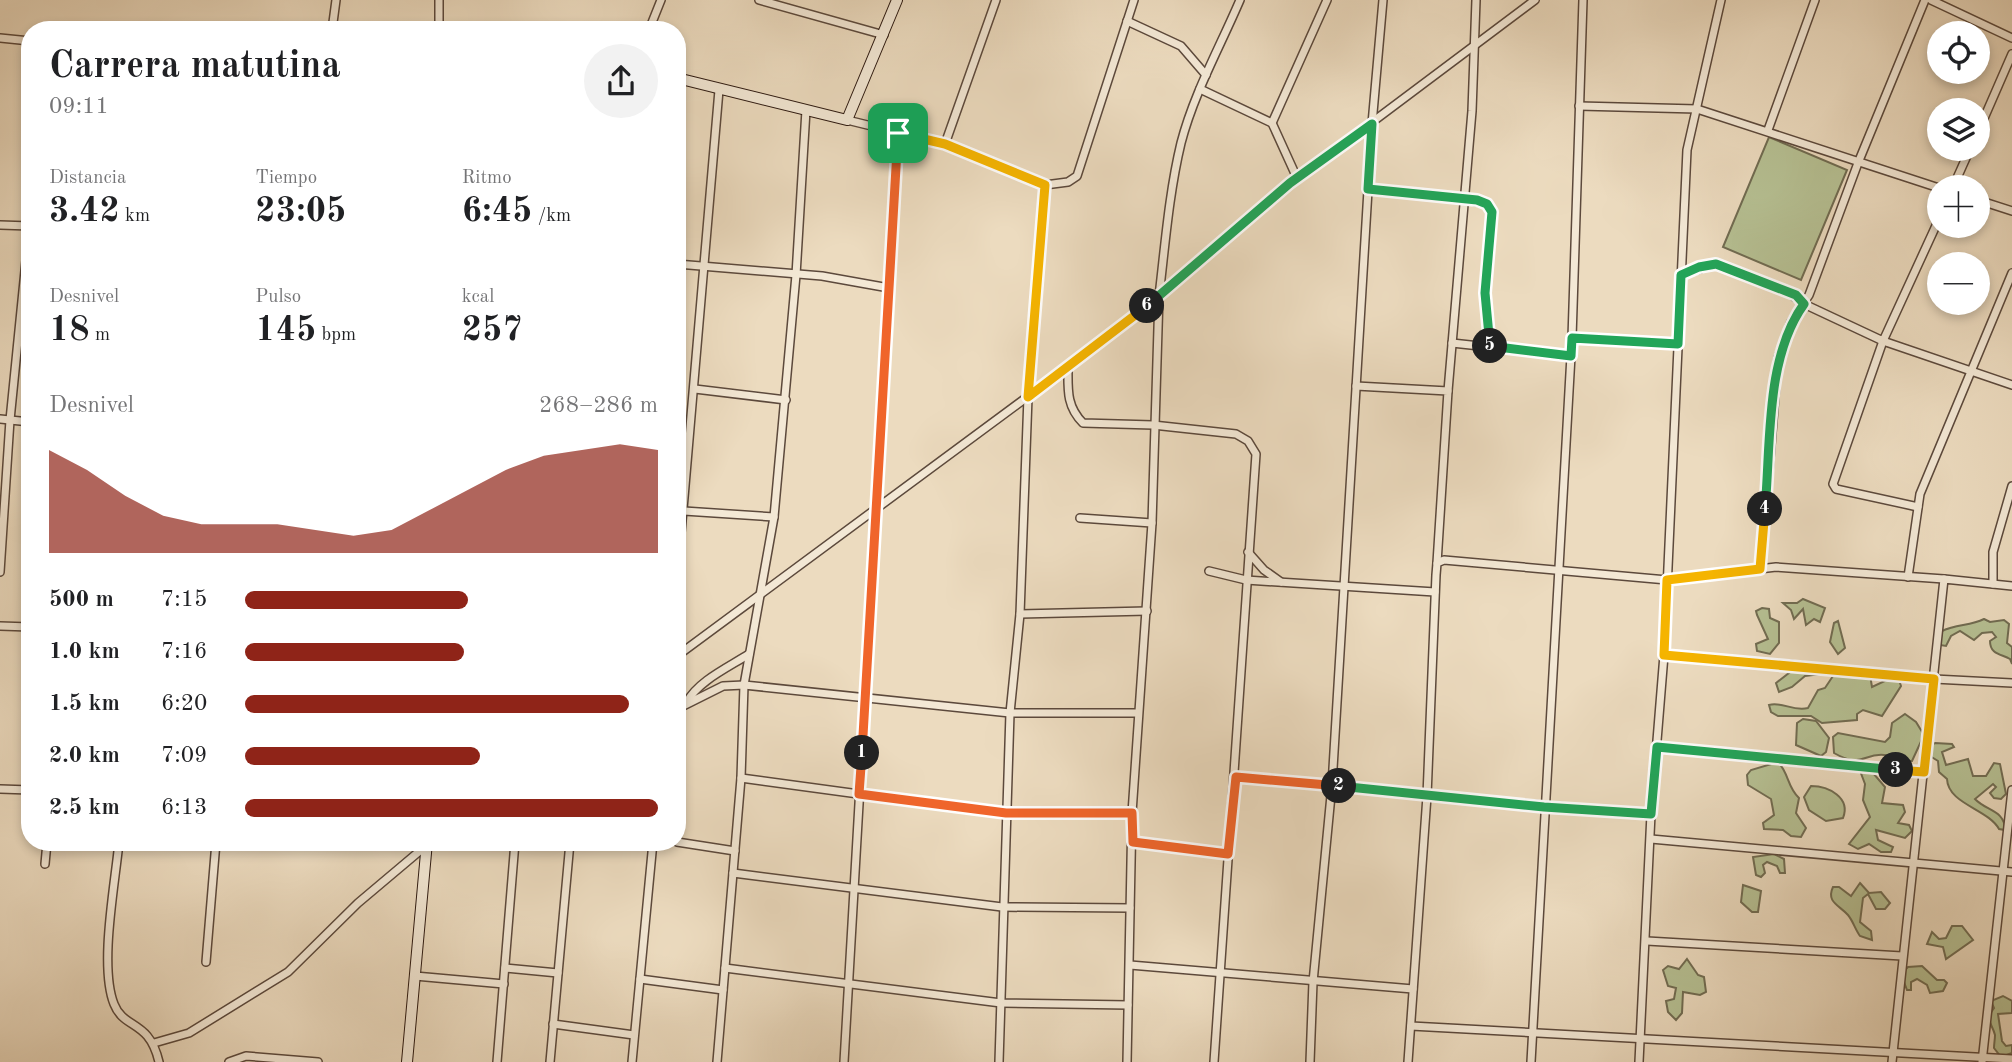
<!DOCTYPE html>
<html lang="es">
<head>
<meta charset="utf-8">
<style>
  :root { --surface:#fff; --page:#f2f2f2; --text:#202124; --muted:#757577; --accent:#8f2418 }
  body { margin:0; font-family:"Old Standard TT",serif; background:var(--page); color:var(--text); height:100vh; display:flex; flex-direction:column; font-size:26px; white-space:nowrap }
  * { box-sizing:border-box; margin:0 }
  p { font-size:23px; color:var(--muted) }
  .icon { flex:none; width:38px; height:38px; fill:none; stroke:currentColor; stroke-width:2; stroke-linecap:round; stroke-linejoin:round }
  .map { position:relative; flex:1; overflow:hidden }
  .sheet { position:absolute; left:21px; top:21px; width:665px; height:830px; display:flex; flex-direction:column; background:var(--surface); border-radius:28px; box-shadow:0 4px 10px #0003 }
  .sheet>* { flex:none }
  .fabs { position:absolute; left:1927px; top:21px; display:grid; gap:14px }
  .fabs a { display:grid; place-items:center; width:63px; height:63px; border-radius:50%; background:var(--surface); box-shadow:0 4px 10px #0003; font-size:35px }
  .pin { position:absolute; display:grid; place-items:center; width:60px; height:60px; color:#fff; margin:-30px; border-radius:14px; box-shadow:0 4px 10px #0006 }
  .km { position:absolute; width:35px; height:35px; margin:-18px; border-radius:50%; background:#222; color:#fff; font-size:19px; line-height:35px; text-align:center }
  .round { display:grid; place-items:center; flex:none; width:74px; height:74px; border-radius:37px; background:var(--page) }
  .head { display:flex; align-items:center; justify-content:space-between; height:119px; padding:0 28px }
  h1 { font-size:38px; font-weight:600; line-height:52px }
  .stats { display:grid; grid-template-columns:repeat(3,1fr); gap:10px; height:119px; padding:7px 28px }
  .stats div { display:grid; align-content:center }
  .stats b { font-size:35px; font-weight:600 }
  .stats small { font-size:19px; font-weight:400 }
  .stats p { font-size:19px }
  .chart { height:196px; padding:14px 28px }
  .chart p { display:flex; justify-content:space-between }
  .chart svg { width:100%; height:126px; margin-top:7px; fill:var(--accent); opacity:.7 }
  ul { padding:0 28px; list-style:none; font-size:23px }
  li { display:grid; grid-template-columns:112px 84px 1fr; align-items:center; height:52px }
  li i { height:18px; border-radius:9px; background:var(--accent) }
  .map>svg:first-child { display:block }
</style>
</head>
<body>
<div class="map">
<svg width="2012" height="1062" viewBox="0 0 2012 1062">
  <rect width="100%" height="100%" fill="#ecdbbf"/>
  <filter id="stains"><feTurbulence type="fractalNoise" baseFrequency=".00286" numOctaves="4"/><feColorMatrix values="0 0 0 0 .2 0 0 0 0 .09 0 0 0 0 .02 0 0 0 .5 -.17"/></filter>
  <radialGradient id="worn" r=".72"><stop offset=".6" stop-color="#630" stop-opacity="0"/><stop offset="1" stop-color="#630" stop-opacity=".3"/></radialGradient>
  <g fill="#b6c093" stroke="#716c52" stroke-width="2">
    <polygon points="1769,137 1847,170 1801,280 1723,247"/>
    <polygon points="1803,599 1825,608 1820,622 1814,619 1806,625 1803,609 1794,619 1791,610 1783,603 1797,603"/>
    <polygon points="1762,608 1769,609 1770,618 1779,622 1779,643 1770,654 1757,651 1756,644 1768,639 1757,615 1756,611"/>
    <path d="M1984,619L1990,622L2004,620L2009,624L2007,643L2012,647V664L2010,659C2002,654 1990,655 1990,641L1996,637L1992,632L1982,633L1974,640L1960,631L1951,636L1946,646L1940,645L1942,631C1957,624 1970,626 1984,619Z"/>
    <polygon points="1838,621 1845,648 1838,654 1830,642 1834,623"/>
    <polygon points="1785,660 1823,664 1829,669 1828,673 1805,676 1792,687 1779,692 1776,683 1794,669 1783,662"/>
    <path d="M1837,670L1870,675L1872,687L1891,678L1899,680L1901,686L1882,716L1863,710L1857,714V720L1822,723L1811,716H1778L1771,712L1769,705C1782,701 1793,712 1808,708L1818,690L1825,688Z"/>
    <path d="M1905,714L1916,722L1924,735L1912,761C1901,762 1894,756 1884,755C1863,753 1862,769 1834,753L1833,737L1838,733L1885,742L1890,737L1892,723Z"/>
    <polygon points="1803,719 1816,721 1829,738 1826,752 1821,756 1796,745 1797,723"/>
    <path d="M1935,743L1952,744L1954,747L1942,752L1946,765L1968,759L1973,776H1986L1994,763L2000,764L2006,794L2001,799L1994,798L1990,793L1996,787L1993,784L1975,799C1986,811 2005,810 2005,830L1999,829C1988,809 1948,804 1947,779L1939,772L1938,761L1930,756L1929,746Z"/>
    <path d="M1778,762C1789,773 1787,787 1799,798L1796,813L1806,828L1801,837L1791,836L1783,830L1764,829L1763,823L1774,815L1771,799L1748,785L1747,775L1751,770Z"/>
    <polygon points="1868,767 1885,787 1882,803 1903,805 1905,812 1898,823 1909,825 1912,831 1905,838 1876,830 1878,840 1893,847 1891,852 1881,852 1869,844 1858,849 1849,844 1870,817 1863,800 1865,784 1859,768"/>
    <path d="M1811,786C1829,786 1851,798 1843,818L1826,821L1809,810L1804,797Z"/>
    <polygon points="1774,854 1784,859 1785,873 1780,873 1777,866 1767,862 1763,865 1765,873 1761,877 1756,875 1753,857"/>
    <path d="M1860,883L1869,893L1881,892L1890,903L1885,909H1876L1868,894L1863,898L1860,922L1871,931L1872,940L1860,936C1855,929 1853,921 1848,915C1839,905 1826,902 1833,887H1839L1851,896Z"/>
    <polygon points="1743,885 1761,891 1758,912 1752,912 1741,902"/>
    <polygon points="1952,926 1962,926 1973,940 1946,959 1943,947 1927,944 1932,932 1939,939 1946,938"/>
    <polygon points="1687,959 1698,975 1704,977 1706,992 1700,995 1683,992 1682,1013 1676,1020 1668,1012 1666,1001 1674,999 1676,988 1668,986 1663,970 1668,966 1679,969"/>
    <polygon points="1922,966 1937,980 1944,980 1947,983 1943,991 1930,993 1927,985 1917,979 1911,982 1911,990 1907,990 1901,974 1908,967"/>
    <path d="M2003,996L2012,1001V1013L1998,1014L2002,1041L2006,1046L2012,1045V1053L2001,1057L1994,1048C1994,1044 1995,1039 1995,1035C1992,1023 1984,1020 1994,1008L1991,1001Z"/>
  </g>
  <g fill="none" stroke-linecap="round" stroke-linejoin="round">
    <g stroke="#5c493c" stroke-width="10">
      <g id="street">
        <polyline points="759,0 884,35"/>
        <polyline points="1931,0 2012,38"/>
        <polyline points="1127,21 1181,46 1206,75"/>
        <polyline points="332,30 336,0"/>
        <polyline points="439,30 439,0"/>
        <polyline points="649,30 661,0"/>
        <polyline points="0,38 30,41"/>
        <polyline points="1200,89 1272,123 1297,178"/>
        <polyline points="1579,106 1697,109 1939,188"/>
        <polyline points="847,120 945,144 1045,185 1068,182 1077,176 1134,0"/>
        <polyline points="1272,123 1327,0"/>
        <polyline points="1768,130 1815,0"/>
        <polyline points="1978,132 2012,54"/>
        <polyline points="945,144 996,0"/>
        <polyline points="1953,187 1970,149"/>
        <polyline points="1368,189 1464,199 1487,204 1492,212 1485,294 1489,346"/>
        <polyline points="1978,200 2012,211"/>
        <polyline points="0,225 30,226"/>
        <polyline points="677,264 822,276 889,288"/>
        <polyline points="1681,275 1715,264 1785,290 1804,304 1883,341 1939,219"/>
        <polyline points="1572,338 1678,344"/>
        <polyline points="1452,343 1571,356"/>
        <path d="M1068,366C1068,389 1066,406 1083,423L1153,425L1236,434L1248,441L1256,454L1214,1062"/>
        <polyline points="1356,386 1448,391 1437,563"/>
        <polyline points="695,389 786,400"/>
        <polyline points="1448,391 1472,111 1476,0"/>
        <polyline points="0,419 30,422"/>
        <polyline points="1918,507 1836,489 1833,484 1883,341 2012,385"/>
        <polyline points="684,511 774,517"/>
        <polyline points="1080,518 1152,523"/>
        <polyline points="1248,552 1264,570 1281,582"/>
        <polyline points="1761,569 1778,358 1791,322 1809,295 1858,163 1925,0"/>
        <polyline points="1209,571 1246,580 1435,592"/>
        <polyline points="0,572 10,420 30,221"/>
        <polyline points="1908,577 1920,494 2012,273"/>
        <polyline points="677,579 719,90"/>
        <polyline points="1993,584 1993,552 2012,486"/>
        <polyline points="1020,614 1147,611"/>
        <polyline points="0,626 30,627"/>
        <polyline points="1664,655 1934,679 2012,683"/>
        <polyline points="677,656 1057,375 1159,296 1291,183 1535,0"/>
        <path d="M687,702C698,681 729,667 749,654"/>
        <polyline points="677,709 723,686 744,685 1010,713 1138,713"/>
        <polyline points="1657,746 1924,772"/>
        <polyline points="1236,777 1427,796 1436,575 1437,563 1444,560 1667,580 1776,567 1944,579"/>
        <polyline points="741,778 991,812 1132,813"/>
        <polyline points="0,789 30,790"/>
        <polyline points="1651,839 2012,872"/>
        <path d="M119,842C115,885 99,966 114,1004C124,1030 149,1019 159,1062"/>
        <polyline points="677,842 735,851"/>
        <polyline points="1133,842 1228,854"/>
        <polyline points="45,864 47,842"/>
        <polyline points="733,873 1002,907 1130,908"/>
        <polyline points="1647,941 1902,956"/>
        <polyline points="206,962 216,842"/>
        <polyline points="1130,965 1413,989"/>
        <polyline points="505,968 558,973"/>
        <polyline points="725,968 1001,1003 1128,1005"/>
        <polyline points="415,976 504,984"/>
        <polyline points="640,979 723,990"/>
        <polyline points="553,1024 634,1035"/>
        <polyline points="1411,1026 2012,1059"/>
        <polyline points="154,1043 189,1033 288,972 358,903 428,844"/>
        <polyline points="229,1062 246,1056 318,1062"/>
        <polyline points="497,1062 515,842"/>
        <polyline points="550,1062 570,842"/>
        <polyline points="632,1062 653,842"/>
        <polyline points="717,1062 741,778 744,685 774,517 796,275 806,110"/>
        <polyline points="844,1062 898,133"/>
        <polyline points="999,1062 1010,713 1020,614 1028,397 1045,185"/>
        <path d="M1127,1062L1132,813L1152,523L1159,296C1165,246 1169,193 1181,143C1194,93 1220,47 1240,0"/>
        <polyline points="1310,1062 1313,982 1332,785 1372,124 1383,0"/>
        <polyline points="1408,1062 1427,796 1651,814"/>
        <polyline points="1531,1062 1572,338 1583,0"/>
        <polyline points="1639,1062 1651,814 1664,655 1687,150 1721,0"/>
        <polyline points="1892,1062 1944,579 2012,586"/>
        <polyline points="1982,1062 2012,790"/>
      </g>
    </g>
    <g stroke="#2c1810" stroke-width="12">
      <g id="secondary">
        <polyline points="677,78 847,120 897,0"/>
        <polyline points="407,1062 427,842"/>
      </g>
    </g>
    <use href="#street" stroke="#f3e8d5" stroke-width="7"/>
    <use href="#secondary" stroke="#f3e8d5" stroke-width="10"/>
  </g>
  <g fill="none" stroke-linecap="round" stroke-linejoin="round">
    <g stroke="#fff" stroke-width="14">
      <polyline id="split-1" points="862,753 898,133"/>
    </g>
    <g stroke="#fff" stroke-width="14">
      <polyline id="split-2" points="862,753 859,794 1006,813 1132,813 1133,842 1228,854 1236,777 1339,786"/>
    </g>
    <g stroke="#fff" stroke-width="14">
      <polyline id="split-3" points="1339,786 1544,807 1651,814 1657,747 1896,770"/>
    </g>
    <g stroke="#fff" stroke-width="14">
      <polyline id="split-4" points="1765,509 1760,569 1667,580 1664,655 1934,679 1924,772 1896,770"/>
    </g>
    <g stroke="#fff" stroke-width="14">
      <path id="split-5" d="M1490,346L1571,356L1572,338L1678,344L1681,275L1699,267L1716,264L1796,295L1804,304C1765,358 1771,444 1765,509"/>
    </g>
    <g stroke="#fff" stroke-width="14">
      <polyline id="split-6" points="1147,306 1290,183 1372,124 1368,189 1477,200 1487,204 1492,212 1485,293 1490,346"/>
    </g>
    <g stroke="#fff" stroke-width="14">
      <polyline id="split-7" points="898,133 945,144 1045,185 1028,397 1147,306"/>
    </g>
    <use href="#split-1" stroke="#f0652b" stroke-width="9"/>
    <use href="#split-2" stroke="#f0652b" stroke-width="9"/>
    <use href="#split-3" stroke="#22a559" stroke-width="9"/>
    <use href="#split-4" stroke="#f5b400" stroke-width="9"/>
    <use href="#split-5" stroke="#22a559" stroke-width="9"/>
    <use href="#split-6" stroke="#22a559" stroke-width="9"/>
    <use href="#split-7" stroke="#f5b400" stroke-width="9"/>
  </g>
  <rect width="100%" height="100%" filter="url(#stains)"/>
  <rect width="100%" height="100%" fill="url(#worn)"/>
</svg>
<div class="fabs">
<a><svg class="icon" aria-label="locate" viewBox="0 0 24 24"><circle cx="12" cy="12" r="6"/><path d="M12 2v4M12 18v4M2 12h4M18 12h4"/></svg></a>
<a><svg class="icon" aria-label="layers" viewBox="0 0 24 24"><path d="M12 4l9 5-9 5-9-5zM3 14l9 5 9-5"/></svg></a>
<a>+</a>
<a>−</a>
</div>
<div class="pin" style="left:898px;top:133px;background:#1e9e55"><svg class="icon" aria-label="arrive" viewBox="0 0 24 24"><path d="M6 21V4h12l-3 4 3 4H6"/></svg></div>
<b class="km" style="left:862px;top:753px">1</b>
<b class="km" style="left:1339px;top:786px">2</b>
<b class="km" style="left:1896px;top:770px">3</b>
<b class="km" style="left:1765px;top:509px">4</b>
<b class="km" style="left:1490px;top:346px">5</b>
<b class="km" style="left:1147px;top:306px">6</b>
<section class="sheet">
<div class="head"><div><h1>Carrera matutina</h1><p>09:11</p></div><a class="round"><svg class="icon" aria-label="share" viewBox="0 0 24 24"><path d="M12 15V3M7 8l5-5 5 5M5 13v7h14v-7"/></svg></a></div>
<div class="stats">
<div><p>Distancia</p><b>3.42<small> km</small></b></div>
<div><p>Tiempo</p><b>23:05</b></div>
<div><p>Ritmo</p><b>6:45<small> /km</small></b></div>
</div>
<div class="stats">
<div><p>Desnivel</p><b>18<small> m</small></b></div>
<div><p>Pulso</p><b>145<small> bpm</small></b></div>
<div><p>kcal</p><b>257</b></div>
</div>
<div class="chart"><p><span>Desnivel</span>268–286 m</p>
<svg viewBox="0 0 160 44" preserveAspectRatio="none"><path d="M0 44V8L10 15L20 24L30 31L40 34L50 34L60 34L70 36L80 38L90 36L100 29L110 22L120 15L130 10L140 8L150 6L160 8V44z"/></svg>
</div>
<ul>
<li><b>500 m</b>7:15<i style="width:54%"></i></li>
<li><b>1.0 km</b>7:16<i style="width:53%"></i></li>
<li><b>1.5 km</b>6:20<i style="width:93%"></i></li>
<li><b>2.0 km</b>7:09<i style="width:57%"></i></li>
<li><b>2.5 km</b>6:13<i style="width:100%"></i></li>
</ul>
</section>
</div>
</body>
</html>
